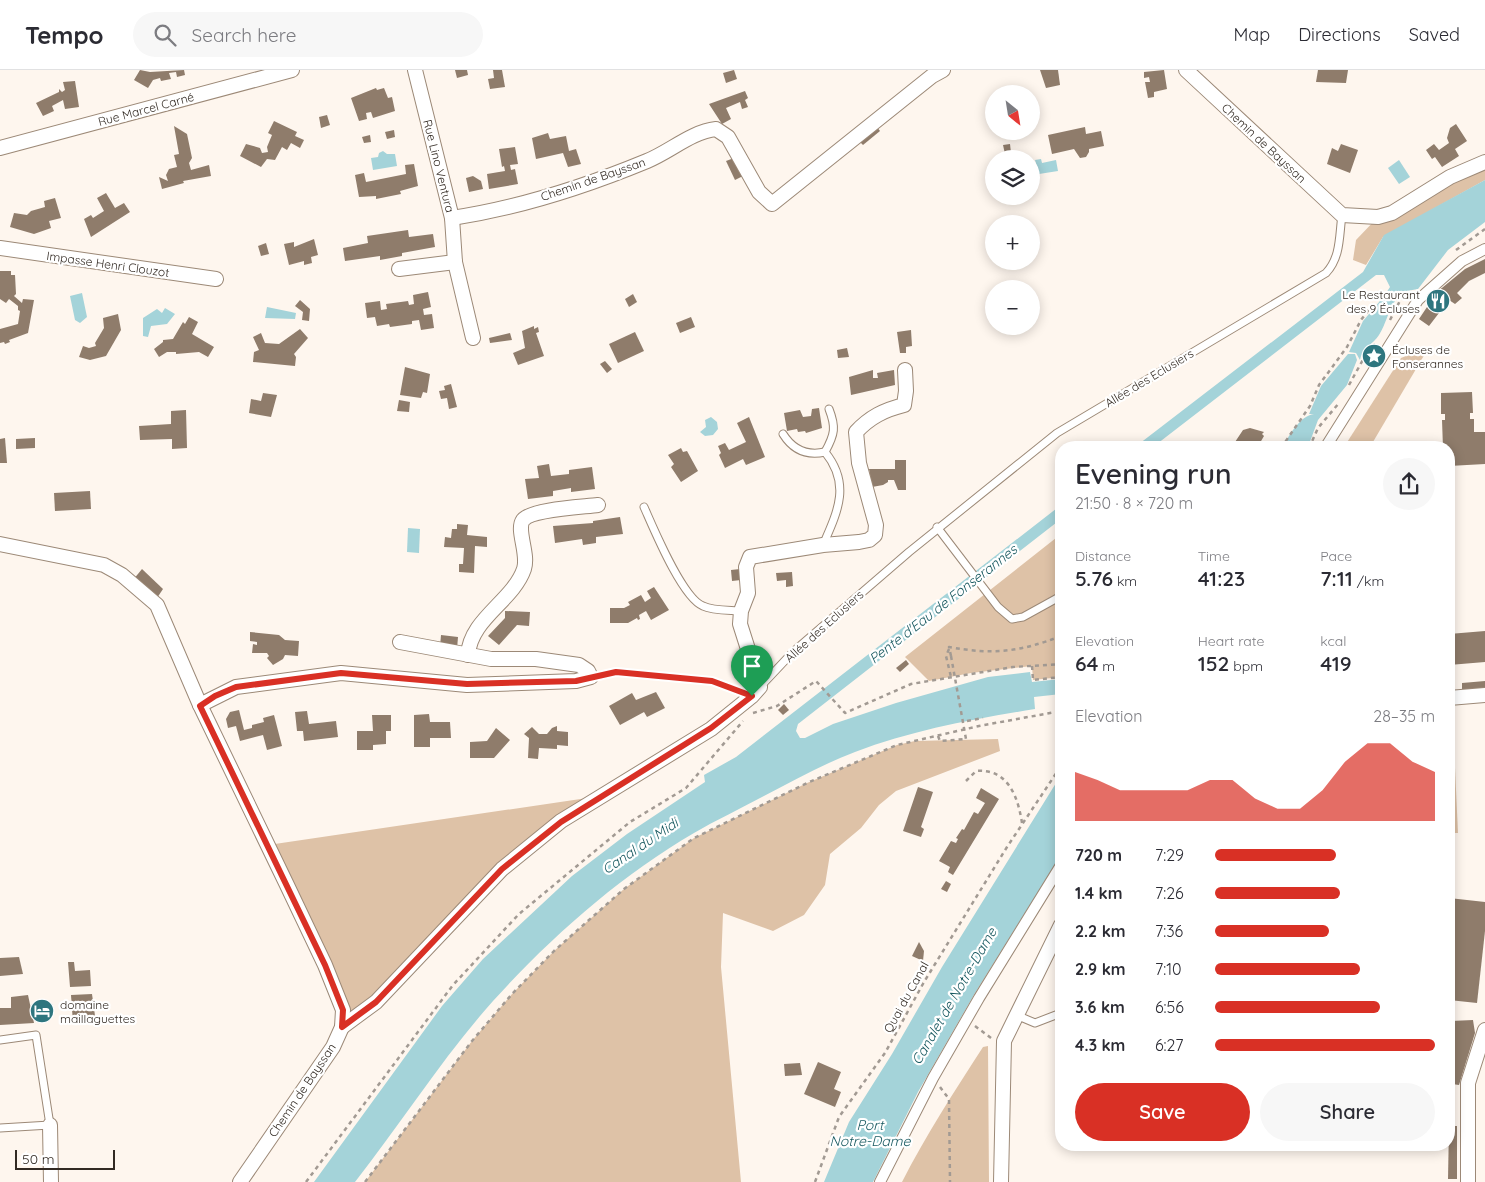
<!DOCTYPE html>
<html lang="en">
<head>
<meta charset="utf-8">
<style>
  :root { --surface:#fff; --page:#f7f7f7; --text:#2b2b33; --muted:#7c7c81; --line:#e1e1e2; --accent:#d93025 }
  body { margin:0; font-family:Quicksand,sans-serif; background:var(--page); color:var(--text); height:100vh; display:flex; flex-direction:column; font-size:19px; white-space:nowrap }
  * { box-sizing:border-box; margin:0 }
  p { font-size:16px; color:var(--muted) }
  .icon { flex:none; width:28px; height:28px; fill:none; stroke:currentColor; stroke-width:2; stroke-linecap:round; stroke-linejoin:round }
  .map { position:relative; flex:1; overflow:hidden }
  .details { position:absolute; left:1055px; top:371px; width:400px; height:710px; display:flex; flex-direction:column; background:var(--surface); border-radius:20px; box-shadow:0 2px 12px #0003 }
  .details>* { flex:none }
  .needle { width:32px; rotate:150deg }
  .buttons { position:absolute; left:985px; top:15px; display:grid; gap:10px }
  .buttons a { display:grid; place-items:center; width:55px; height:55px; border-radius:50%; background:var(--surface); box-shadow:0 2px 12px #0003; font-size:25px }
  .scale { position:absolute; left:15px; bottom:12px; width:100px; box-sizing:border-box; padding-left:5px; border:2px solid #322a23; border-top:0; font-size:14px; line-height:18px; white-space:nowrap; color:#322a23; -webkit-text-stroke:4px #fff; paint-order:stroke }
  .pin { position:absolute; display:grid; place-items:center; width:42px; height:42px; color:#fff; margin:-51px -21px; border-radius:50% 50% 50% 0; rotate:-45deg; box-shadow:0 0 5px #0007 }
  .pin .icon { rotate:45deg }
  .round { display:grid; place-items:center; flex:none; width:52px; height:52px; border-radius:26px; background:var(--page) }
  .overview { display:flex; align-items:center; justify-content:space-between; height:85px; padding:0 20px }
  h1 { font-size:28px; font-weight:600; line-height:38px }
  .figures { display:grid; grid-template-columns:repeat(3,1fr); gap:8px; height:85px; padding:5px 20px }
  .figures div { display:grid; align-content:center }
  .figures b { font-size:21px; font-weight:600 }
  .figures small { font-size:14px; font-weight:400 }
  .figures p { font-size:14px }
  .chart { height:140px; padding:10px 20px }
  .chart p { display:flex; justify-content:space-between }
  .chart svg { width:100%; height:90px; margin-top:5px; fill:var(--accent); opacity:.7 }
  .primary-button { display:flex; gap:10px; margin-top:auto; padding:10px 20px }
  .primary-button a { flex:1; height:58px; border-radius:30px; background:var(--accent); color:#fff; font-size:20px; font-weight:600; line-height:58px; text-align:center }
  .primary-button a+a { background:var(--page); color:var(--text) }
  ul { padding:0 20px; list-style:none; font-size:16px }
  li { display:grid; grid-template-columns:80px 60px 1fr; align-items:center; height:38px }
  li i { height:12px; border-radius:6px; background:var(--accent) }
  header { display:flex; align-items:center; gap:30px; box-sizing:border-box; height:70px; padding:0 25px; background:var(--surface); border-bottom:1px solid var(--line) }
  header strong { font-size:24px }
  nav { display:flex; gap:28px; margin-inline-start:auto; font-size:18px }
  .search { width:350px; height:45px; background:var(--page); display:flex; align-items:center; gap:12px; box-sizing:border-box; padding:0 18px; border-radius:28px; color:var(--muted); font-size:19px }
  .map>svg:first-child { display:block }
</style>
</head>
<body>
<header>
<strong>Tempo</strong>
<div class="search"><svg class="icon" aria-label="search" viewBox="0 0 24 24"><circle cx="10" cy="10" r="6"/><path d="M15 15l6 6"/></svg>Search here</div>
<nav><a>Map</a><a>Directions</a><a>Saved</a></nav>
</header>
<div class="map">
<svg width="1485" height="1112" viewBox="0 0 1485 1112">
  <rect width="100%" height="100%" fill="#fef6ee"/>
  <g fill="#dec2a7">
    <polygon points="1485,92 1485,110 1383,167 1366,195 1353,190 1356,170 1378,147"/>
    <polygon points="1429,277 1370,377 1344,377 1401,288"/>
    <polygon points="1061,464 1061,607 1033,610 1032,596 971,603 929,611 905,587"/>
    <polygon points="1449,654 1453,654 1458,763 1449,763"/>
    <polygon points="998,669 1000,681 896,721 879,735 861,758 830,784 825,815 804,845 773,861 723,843 721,897 741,1112 365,1112 472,971 512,924 554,881 624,819 694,768 807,713 897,675 915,671"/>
    <polygon points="594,727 561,752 342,957 343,940 268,775"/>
    <path d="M988,976L989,1112H902C926,1065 954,1022 983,977Z"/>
  </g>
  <g fill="#a4d3d9">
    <polygon points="383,81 387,84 395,84 397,96 373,100 371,88 378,87 379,83"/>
    <polygon points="1041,89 1042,93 1056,90 1058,101 1039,104 1035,90"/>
    <polygon points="1399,90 1410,107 1399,114 1388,98"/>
    <polygon points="1485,110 1485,152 1448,180 1418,219 1401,222 1397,231 1393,224 1386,223 1390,217 1384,205 1376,205 1153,377 1135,377 1363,202 1384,165"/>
    <polygon points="82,223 87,247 80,253 75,250 70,226"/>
    <path d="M1385,225H1392L1395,231C1388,241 1386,254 1379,265C1374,273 1361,280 1360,290L1356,283L1349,282L1363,251Z"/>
    <polygon points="267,237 296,243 295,249 265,248"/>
    <polygon points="165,238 175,244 167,254 151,256 148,267 143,266 143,248 157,239 162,243"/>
    <path d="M1348,284H1355L1357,290L1347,315L1318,350L1308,377H1283C1289,365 1300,346 1314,344H1309L1321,316Z"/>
    <polygon points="711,347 717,352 718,359 713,365 705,366 700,362 706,357 705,350"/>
    <path d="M1061,435V449L798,654L796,661L800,668H805L833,654L896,633L988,607L1030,602L1032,612L1061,609V624L1034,627L1035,639C974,649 913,660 855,682C823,694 793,711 762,727C740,739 716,750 694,763C620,806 551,867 493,931C443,987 402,1052 355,1112H314L442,936L483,889L572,806L627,764L705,712L704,705L736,687Z"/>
    <polygon points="408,458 420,459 419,483 407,482"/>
    <polygon points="1061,705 1061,785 975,923 918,1022 873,1112 824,1112 849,1052 892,984 942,897"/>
  </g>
  <g fill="#8f7c6b">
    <polygon points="140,0 150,2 184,0 185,5 177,7 176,2 169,3 171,9 161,11 160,8 153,10 148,18 134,10"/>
    <polygon points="455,0 467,0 468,5 457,8"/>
    <polygon points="493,0 502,0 505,17 490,19 488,9 494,8"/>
    <polygon points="734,0 737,9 726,13 723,3"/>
    <polygon points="1040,0 1058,0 1060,15 1046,18"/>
    <polygon points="1164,0 1167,19 1154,22 1154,27 1148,28 1145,12 1150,12 1149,7 1144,8 1144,2"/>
    <polygon points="1318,0 1348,0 1346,13 1316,12"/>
    <polygon points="75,11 79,37 65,39 63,30 52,36 54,41 43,46 36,33 59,22 59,19 62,22 65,20 63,12"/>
    <polygon points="376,18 377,20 384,18 388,28 392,27 395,41 373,48 371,42 366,43 367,49 359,51 351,28"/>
    <polygon points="745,21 748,28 745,30 748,37 742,39 740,32 726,38 731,49 722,54 709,34"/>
    <polygon points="327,45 330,55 321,58 319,47"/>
    <polygon points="274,51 297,62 295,66 304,70 300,78 291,73 287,80 282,77 275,90 267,89 261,97 240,86 246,74 260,78 262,83 268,82 267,77 272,65 268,63"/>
    <polygon points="1456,54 1467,71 1455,79 1459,86 1442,97 1435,87 1432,89 1426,80 1434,74 1439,80 1449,73 1447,68 1450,58"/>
    <polygon points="174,56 187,64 192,88 189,93 191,100 209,95 211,106 183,111 184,113 162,119 159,107 168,111 166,105 169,99 177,97 174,85 179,84"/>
    <polygon points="877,57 880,61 863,75 857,69"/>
    <polygon points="1085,57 1086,64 1101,61 1104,76 1089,79 1089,82 1086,87 1080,88 1074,79 1052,84 1048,65"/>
    <polygon points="394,60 395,67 387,69 385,62"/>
    <polygon points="548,63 550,69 566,66 569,81 576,79 581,94 568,97 563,83 536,89 532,68"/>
    <polygon points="370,65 371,72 364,73 362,67"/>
    <polygon points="1010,74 1011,83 1005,84 1003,75"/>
    <polygon points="1341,74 1358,80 1350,103 1327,94 1332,78 1338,81"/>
    <polygon points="515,77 518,94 510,95 511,100 515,99 518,114 489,119 487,104 505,101 504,96 502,97 499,79"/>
    <polygon points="734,88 743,106 735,110 726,91"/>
    <polygon points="414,94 418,116 400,121 401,124 376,129 376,126 359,127 355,105 364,103 366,112 406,104 405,95"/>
    <polygon points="473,106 481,111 483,119 469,122 466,108"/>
    <polygon points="106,123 115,138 124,133 130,142 91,167 84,149 91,145 93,148 104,141 97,128"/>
    <polygon points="55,128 61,148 49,151 51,158 34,164 10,157 14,143 27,145 31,141 45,137 44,131"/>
    <polygon points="408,160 409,167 433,164 435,177 402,183 402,186 380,190 380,186 345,191 343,178 368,173 367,166"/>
    <polygon points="314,169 318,185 311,187 312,193 304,195 304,191 289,195 284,174 294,172 294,177"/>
    <polygon points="266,173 269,184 261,186 258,176"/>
    <polygon points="1485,189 1485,203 1469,211 1457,223 1462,228 1455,234 1449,230 1429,256 1419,249 1437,222 1465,199"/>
    <polygon points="0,201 11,201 11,205 15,205 16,224 14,226 22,233 23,229 34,230 28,263 9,270 10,272 5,274 4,272 0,273 0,259 18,254 20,241 18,240 18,236 9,229 6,233 0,229"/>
    <polygon points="428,222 431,237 423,239 424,245 432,244 434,258 421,260 419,250 412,251 412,254 390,257 389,254 377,256 375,247 367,248 365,233 380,231 381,240 387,239 386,234 408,231 409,235 414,234 413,225"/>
    <polygon points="633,224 637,232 629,237 625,229"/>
    <polygon points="300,230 310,239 309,251 302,250 303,242 295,236"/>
    <polygon points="118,244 121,260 106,286 90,290 79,287 83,276 89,278 96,276 95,273 104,258 103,248"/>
    <polygon points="189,247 198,252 192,264 214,277 208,287 199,282 176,284 176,282 167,282 159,287 154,279 163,272 163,270 173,269 183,252 185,254"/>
    <polygon points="691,247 695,257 680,263 676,253"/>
    <polygon points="534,256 534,259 538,257 539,262 536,263 544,286 518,295 513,283 525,278 522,261"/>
    <polygon points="300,259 308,268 294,284 296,287 295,296 253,292 254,282 259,280 253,267 261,263 265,273 279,274"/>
    <polygon points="911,260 912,276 906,277 906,283 900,283 897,262"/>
    <polygon points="635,262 644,281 618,293 609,274"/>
    <polygon points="510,263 512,270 490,273 489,268"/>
    <polygon points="847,278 849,287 838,288 837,280"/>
    <polygon points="605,291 612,299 607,303 600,294"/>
    <polygon points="405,297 430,304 427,323 423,322 421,328 400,325"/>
    <polygon points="873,300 873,308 878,308 877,303 894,300 895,315 851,325 849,307"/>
    <polygon points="451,314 457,337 449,339 447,328 441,329 439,321 445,320 444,316"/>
    <polygon points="1472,322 1473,343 1470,343 1470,349 1474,349 1474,362 1485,362 1485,394 1449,396 1449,378 1443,378 1442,350 1445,350 1445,344 1441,344 1441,323"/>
    <polygon points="263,323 277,325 271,347 249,343 251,329 261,331"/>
    <polygon points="399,330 410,332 409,342 397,341"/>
    <polygon points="819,338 822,358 806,363 805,361 798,362 797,359 787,361 784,343 800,340 803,347 811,346 812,339"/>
    <polygon points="186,340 187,378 172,379 172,369 140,370 139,356 171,354 171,341"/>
    <polygon points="749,347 765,387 746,395 743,389 725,398 719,385 721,383 718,376 725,373 729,380 746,372 737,353"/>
    <polygon points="1250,358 1264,362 1262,364 1264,366 1257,378 1231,378 1243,360"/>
    <polygon points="5,368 7,393 0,393 0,369"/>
    <polygon points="35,368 35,378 16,379 16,369"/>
    <polygon points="681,378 683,382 687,381 698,401 681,412 671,397 674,394 668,385"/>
    <polygon points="895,390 906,390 906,420 898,420 894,410 888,410 888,412 883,415 872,417 869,399 895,399"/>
    <polygon points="549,394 551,406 569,404 569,400 592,397 595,419 571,422 571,418 553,421 553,426 528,429 525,409 539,408 537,396"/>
    <polygon points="90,421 91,439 55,441 54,423"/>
    <polygon points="620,447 623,464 596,467 596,473 583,475 582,469 555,473 553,456 593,453 593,451"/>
    <polygon points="457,454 468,455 467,465 487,467 487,477 475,476 474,503 459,502 459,494 463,494 464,478 444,477 445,467 451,468 452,459 457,459"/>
    <polygon points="142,499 163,519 157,528 133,510"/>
    <polygon points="740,499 741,510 732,511 731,500"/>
    <polygon points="792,502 793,516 786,517 786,510 777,511 776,503"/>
    <polygon points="654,517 669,540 651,550 646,541 639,545 640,549 638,550 637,548 628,553 610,553 610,538 624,538 630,535 628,532 641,525 645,532 651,528 647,521"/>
    <polygon points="505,541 530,542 529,556 517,555 499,575 488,566 505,548"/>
    <polygon points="1485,561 1485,592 1449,595 1449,564"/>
    <polygon points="250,562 279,565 285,570 299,571 298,586 285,585 283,589 273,595 267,588 269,586 267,583 252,583 253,574 257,575 257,572 250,571"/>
    <polygon points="441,565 458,567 457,579 440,577"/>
    <polygon points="906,590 909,594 900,602 896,598"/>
    <polygon points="1485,611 1485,618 1462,620 1462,613"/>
    <polygon points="656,622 665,638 647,647 644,642 620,655 609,636 632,623 636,630"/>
    <polygon points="784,634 789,640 783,645 778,640"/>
    <polygon points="239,640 244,660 252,658 252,655 264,652 263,648 274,645 282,676 267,680 263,665 240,671 236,656 228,658 226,649 230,642"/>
    <polygon points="307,641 309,654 336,651 338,667 304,671 303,661 297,661 295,642"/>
    <polygon points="429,644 430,652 450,652 451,668 430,668 430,677 414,677 414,645"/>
    <polygon points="372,645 391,645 391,661 386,661 386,674 373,675 373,680 357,680 357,661 373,661"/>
    <polygon points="557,656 557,661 568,662 568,676 557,675 557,679 539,678 538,689 528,688 529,668 524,664 532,657 539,664 547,664 552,658"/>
    <polygon points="496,658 510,670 494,688 470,688 470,672 487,671"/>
    <polygon points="918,717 933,722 921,757 924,759 921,767 903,761"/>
    <polygon points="981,718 999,729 953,805 948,802 950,797 939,791 951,771 956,773 958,769 956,768 962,759 964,760 974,742 978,744 985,733 976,728"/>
    <polygon points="946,811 951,814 947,822 941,819"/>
    <polygon points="1449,828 1485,832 1485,861 1477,933 1449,930"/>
    <polygon points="919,872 924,881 923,891 912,886"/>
    <polygon points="19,887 23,904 0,906 0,888"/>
    <polygon points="68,892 74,892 75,901 90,900 91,916 70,917"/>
    <polygon points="92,924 96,953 73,953 71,925"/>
    <polygon points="28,925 34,953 0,955 0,938 11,938 11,927"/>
    <polygon points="1473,950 1475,963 1459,1015 1452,1014 1451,951"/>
    <polygon points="818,992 841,1002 834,1019 841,1022 835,1037 804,1024"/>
    <polygon points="800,993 802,1005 785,1006 784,994"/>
    <polygon points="1449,1056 1457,1056 1457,1109 1448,1109"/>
  </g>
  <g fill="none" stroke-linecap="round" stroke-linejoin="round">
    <g stroke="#9c8977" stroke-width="9">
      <g id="service">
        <path d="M783,364C793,380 807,386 825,382C851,414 838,441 823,475"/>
        <path d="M825,382C835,364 836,357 829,339"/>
        <path d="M644,437C653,457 682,528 703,536C713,541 730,540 741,541"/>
        <polyline points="937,457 998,537 1012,549 1023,547 1061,526"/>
        <path d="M760,617L793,582L909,482L1057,363L1326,203C1341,187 1339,166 1342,145"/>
        <polyline points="1016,945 1035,953 1061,943"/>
        <polyline points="0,970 36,965 50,1055 0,1058"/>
      </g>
    </g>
    <g stroke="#9c8977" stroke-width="12">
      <g id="pedestrian">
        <polyline points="1325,378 1418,230 1462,191 1485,179"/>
        <polyline points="880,1112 933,1008 979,928 1061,795"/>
      </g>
    </g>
    <g stroke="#9c8977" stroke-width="16">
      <g id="minor">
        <polyline points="415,0 452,148 455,192 473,268"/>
        <polyline points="1186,0 1342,145 1378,147 1392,143 1450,107 1485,92"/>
        <polyline points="0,78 292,0"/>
        <path d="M452,148C519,138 584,117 647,91C671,81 691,62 716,59L728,67L759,122L772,134L932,6L943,0"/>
        <polyline points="0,178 216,209"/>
        <polyline points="399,199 455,192"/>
        <polyline points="0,474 104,495 122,505 157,535 200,635 286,813 325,895 343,940 342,957 333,977 240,1112"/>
        <path d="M468,585C470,549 513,531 524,499C529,484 516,460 523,450C532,439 583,437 598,435"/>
        <polyline points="1449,628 1485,625"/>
        <polyline points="200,635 236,617 341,603 467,615 576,611 591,607 588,601 579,595 536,589 491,589 400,572"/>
        <path d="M342,957L376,932L502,799L561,751L711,659L752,626L760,617L740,554L741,541L748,523L746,497L750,487L823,475L859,472L869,470L875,465L876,455L859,393L856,362C870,347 884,340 904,335L906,321L905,300"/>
        <polyline points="50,1055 51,1112"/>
        <polyline points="1001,1112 1004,971 1061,855"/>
        <polyline points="1468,1112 1468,1013 1485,960"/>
      </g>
    </g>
    <g stroke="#a29a93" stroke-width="2.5" stroke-dasharray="4 4" stroke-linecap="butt">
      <polyline points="1456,180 1485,159"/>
      <polyline points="1390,250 1403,225 1409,224"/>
      <polyline points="1349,315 1365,286 1375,274"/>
      <polyline points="1281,378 1310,336 1319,315 1347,277 1361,250 1384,219"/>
      <polyline points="1309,378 1318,358 1339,333"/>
      <polyline points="949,579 946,586 951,607"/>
      <path d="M951,586L949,577C993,585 1020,582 1061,566"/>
      <polyline points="1032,596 1033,610 1061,607"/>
      <polyline points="604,604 616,602 712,611 738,621"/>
      <polyline points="753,643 777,636 816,611 845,643 911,614 1013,597 1061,594"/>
      <polyline points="967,651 983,648"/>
      <polyline points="938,666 940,671 966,669"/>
      <path d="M966,711L976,701C1008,698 1018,727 1022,753"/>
      <polyline points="975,956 991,968"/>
      <polyline points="940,1017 949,1029 950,1112"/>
      <polyline points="306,1112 453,915 519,844 630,752 686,718 743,651"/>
      <polyline points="365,1112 472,971 512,924 554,881 624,819 694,768 807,713 897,675 979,656 1061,641"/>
      <polyline points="815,1112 839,1047 885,983 924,912 1007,777 1061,696"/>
    </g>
    <use href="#service" stroke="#fff" stroke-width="7"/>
    <use href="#pedestrian" stroke="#fff" stroke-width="10"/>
    <use href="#minor" stroke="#fff" stroke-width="14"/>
    <polyline stroke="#a29a93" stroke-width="2.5" stroke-dasharray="4 4" stroke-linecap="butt" points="951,586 966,669"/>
  </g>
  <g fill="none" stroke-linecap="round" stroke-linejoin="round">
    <g stroke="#fff" stroke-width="10">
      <polygon id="route" points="616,602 712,611 752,626 711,658 561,752 502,799 376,932 342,957 343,940 325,895 200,636 215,626 236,617 341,603 467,614 576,611"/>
    </g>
    <use href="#route" stroke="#d93025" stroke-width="6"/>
  </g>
  <defs>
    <g id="restaurant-disc" transform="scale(1.25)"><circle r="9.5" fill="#2e767f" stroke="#fff"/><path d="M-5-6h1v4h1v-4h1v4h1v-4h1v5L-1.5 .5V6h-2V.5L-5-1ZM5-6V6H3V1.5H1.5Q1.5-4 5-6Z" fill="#fff"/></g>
    <g id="sight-disc" transform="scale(1.25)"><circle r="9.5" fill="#2e767f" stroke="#fff"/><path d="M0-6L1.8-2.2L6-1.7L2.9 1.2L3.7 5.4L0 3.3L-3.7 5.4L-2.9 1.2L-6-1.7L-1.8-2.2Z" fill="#fff"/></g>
    <g id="hotel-disc" transform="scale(1.25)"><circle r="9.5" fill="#2e767f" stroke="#fff"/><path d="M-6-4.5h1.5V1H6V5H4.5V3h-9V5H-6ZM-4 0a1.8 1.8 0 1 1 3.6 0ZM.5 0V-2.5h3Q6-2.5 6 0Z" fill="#fff"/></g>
  </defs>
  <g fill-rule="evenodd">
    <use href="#restaurant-disc" x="1438" y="231"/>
    <use href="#sight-disc" x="1374" y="286"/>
    <use href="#hotel-disc" x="42" y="941"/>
  </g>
  <g text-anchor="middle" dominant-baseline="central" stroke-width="4.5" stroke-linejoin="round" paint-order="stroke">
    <g font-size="12" fill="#322a23" stroke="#fff">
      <text transform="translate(146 39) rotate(-15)">Rue Marcel Carné</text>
      <text transform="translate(1264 73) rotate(43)">Chemin de Bayssan</text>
      <text transform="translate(439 96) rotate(76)">Rue Lino Ventura</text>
      <text transform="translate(593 109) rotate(-19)">Chemin de Bayssan</text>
      <text transform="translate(108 194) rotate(8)">Impasse Henri Clouzot</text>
      <text transform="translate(1149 308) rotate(-31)">Allée des Eclusiers</text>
      <text transform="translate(824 556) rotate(-42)">Allée des Eclusiers</text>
      <text transform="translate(906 927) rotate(-61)">Quai du Canal</text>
      <text transform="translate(302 1020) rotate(-56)">Chemin de Bayssan</text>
    </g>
    <g font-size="12" fill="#322a23" stroke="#fff" text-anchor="start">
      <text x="1420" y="224" text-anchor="end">Le Restaurant<tspan x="1420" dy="14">des 9 Écluses</tspan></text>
      <text x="1392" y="279">Écluses de<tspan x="1392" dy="14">Fonserannes</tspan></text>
      <text x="60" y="934">domaine<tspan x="60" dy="14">maillaguettes</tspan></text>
    </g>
    <g font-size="14" font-style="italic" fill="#185960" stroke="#fff">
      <text transform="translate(943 534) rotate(-38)">Pente d'Eau de Fonserannes</text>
      <text transform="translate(640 776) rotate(-34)">Canal du Midi</text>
      <text transform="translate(954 926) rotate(-60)">Canalet de Notre-Dame</text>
      <text x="870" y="1055">Port<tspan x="870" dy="16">Notre-Dame</tspan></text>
    </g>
  </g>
</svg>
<div class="buttons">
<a><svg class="needle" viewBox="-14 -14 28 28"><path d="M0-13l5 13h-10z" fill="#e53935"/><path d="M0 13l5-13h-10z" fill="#7c7c81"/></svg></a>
<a><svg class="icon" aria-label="layers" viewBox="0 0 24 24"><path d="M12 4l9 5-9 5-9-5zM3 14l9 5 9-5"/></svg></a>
<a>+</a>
<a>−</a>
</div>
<div class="scale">50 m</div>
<div class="pin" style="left:752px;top:626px;background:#1e9e55"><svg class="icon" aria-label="arrive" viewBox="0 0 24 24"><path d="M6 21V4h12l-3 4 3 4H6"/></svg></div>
<section class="details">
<div class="overview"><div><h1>Evening run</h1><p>21:50 · 8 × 720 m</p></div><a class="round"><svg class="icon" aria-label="share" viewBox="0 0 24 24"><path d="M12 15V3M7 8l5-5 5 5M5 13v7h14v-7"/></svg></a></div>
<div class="figures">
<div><p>Distance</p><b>5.76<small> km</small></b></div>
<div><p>Time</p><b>41:23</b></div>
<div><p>Pace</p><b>7:11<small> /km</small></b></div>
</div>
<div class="figures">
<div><p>Elevation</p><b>64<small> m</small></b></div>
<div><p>Heart rate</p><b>152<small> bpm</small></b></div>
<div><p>kcal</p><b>419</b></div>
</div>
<div class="chart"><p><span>Elevation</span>28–35 m</p>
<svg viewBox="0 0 160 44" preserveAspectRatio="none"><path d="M0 44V20L10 24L20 29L30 29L40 29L50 29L60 24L70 24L80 33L90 38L100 38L110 29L120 15L130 6L140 6L150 15L160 20V44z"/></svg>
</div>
<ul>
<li><b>720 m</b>7:29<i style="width:55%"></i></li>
<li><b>1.4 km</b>7:26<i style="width:57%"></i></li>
<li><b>2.2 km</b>7:36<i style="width:52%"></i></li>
<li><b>2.9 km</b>7:10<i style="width:66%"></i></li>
<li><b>3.6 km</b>6:56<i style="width:75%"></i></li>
<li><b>4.3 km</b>6:27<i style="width:100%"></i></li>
</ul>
<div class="primary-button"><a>Save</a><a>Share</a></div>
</section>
</div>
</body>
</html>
